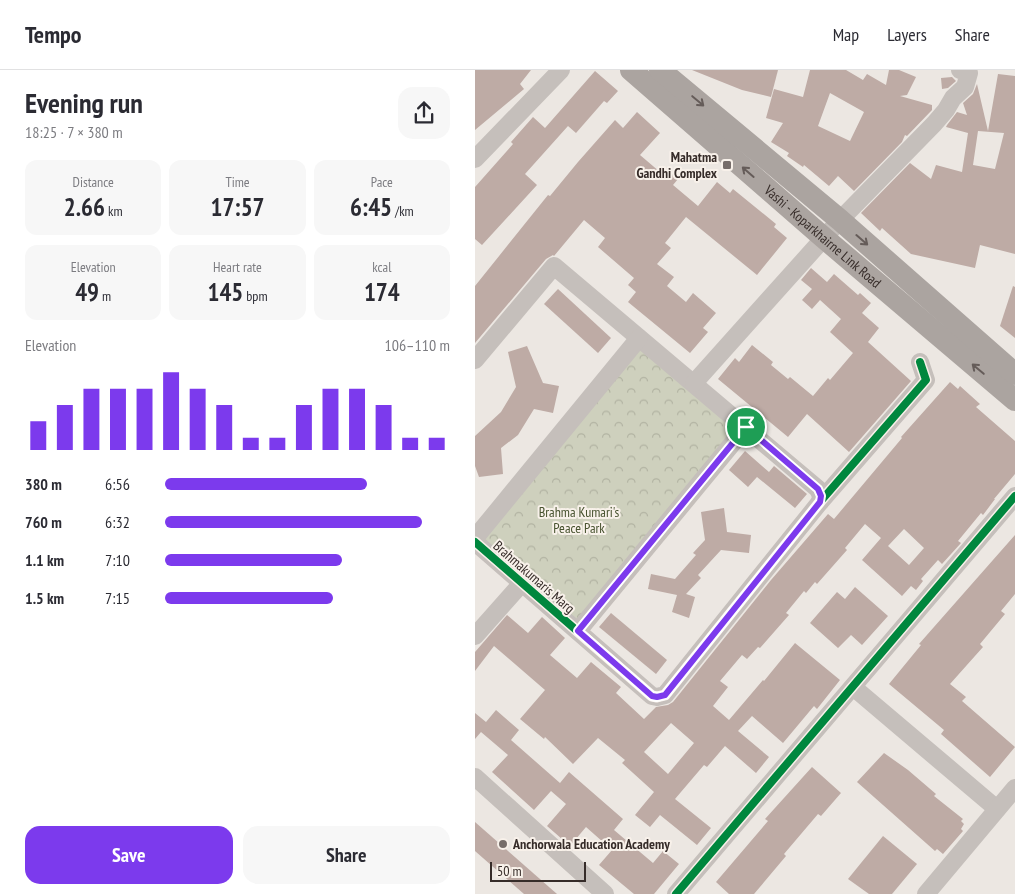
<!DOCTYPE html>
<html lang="en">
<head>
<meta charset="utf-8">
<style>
  :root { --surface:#fff; --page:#f7f7f7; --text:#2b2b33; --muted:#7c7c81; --line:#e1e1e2; --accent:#7c3aed }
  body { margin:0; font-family:"PT Sans Narrow",sans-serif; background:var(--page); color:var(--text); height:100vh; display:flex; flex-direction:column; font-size:19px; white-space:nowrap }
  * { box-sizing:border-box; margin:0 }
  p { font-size:16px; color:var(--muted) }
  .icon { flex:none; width:28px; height:28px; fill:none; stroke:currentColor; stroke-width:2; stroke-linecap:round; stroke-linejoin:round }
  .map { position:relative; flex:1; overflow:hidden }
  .drawer { display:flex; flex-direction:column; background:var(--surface); width:475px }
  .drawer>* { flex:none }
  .scale { position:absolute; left:15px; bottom:12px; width:96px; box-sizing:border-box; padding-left:5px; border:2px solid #362c29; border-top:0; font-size:14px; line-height:18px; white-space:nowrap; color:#362c29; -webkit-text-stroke:4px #f8f1ea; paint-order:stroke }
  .pin { position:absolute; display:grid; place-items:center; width:42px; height:42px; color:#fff; margin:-21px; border:2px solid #fff; border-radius:50%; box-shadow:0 1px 5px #0007 }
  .round { display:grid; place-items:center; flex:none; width:52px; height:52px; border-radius:15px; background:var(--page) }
  .head { display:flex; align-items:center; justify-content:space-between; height:85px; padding:0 25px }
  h1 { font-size:28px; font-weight:700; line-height:38px }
  .metrics { display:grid; grid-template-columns:repeat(3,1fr); gap:8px; height:85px; padding:5px 25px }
  .metrics div { display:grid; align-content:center; border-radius:12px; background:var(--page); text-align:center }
  .metrics b { font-size:25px; font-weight:700 }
  .metrics small { font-size:14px; font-weight:400 }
  .metrics p { font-size:14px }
  .chart { height:140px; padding:10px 25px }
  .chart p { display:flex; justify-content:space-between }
  .chart svg { width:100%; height:90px; margin-top:5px; stroke:var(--accent); stroke-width:6 }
  .cta { display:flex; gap:10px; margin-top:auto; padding:10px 25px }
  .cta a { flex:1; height:58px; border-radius:15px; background:var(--accent); color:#fff; font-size:20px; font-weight:700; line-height:58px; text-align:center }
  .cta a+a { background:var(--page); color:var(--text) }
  ul { padding:0 25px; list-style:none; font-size:16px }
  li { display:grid; grid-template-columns:80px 60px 1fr; align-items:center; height:38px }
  li i { height:12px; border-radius:6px; background:var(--accent) }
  header { display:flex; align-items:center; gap:30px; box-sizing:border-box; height:70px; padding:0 25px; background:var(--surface); border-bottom:1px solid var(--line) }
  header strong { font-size:24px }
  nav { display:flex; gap:28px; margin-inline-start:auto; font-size:18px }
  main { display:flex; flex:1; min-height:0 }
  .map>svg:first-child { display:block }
</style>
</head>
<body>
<header>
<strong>Tempo</strong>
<nav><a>Map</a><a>Layers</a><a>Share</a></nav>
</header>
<main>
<section class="drawer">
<div class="head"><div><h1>Evening run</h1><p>18:25 · 7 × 380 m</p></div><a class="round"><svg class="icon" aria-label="share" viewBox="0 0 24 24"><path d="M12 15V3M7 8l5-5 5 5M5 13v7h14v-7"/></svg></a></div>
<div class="metrics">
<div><p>Distance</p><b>2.66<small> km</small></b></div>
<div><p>Time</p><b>17:57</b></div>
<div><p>Pace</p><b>6:45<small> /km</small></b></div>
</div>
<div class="metrics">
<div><p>Elevation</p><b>49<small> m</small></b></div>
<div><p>Heart rate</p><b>145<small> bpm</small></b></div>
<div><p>kcal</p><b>174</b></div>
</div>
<div class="chart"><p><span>Elevation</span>106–110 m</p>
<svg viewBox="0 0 160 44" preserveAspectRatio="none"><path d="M5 44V30M15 44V22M25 44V14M35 44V14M45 44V14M55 44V6M65 44V14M75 44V22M85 44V38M95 44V38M105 44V22M115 44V14M125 44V14M135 44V22M145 44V38M155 44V38"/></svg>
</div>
<ul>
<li><b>380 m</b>6:56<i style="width:71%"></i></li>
<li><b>760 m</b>6:32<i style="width:90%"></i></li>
<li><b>1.1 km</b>7:10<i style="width:62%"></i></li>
<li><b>1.5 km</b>7:15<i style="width:59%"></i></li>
</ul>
<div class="cta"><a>Save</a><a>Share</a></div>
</section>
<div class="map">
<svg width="540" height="824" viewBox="0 0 540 824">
  <defs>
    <pattern id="park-crowns" width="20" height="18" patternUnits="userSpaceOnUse" patternTransform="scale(1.25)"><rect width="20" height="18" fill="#ced0bd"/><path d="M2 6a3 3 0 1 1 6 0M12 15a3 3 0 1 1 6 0" fill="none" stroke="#b2b3a2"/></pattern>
  </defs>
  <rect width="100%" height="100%" fill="#ece7e2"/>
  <polygon fill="url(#park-crowns)" points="164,268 271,357 103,561 0,468"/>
  <g fill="#beaba5" fill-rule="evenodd">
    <polygon points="0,0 56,0 45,14 49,19 0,60"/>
    <polygon points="217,0 303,0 296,27 267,20"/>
    <path d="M335,0H371L388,10L392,4L411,15L414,0H424L441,7L432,25L425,26L457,35V40L432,66L430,65L427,72L379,121L363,106L354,116L329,95L328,97L312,86L314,83L296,72L308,53L291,48L299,19L328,27ZM355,23L389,42L375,71L343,56Z"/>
    <polygon points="120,1 143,21 132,33 129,31 101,63 93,56 50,104 62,115 7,175 0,169 0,117 38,74 36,72 58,47 70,58"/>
    <path d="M523,4L540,6V184L505,175L500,198L436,184L407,158L405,161L386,143L435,93L456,109L461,95L487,102L493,63L471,57L472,55L482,42L492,45L488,33L498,24L502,14L513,61ZM503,61L529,63L520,99L498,95Z"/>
    <polygon points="477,7 481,11 473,18 467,19 466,8"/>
    <polygon points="162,42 185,63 165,85 185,102 189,97 203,109 198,115 223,136 242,112 255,123 258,119 301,154 299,157 312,168 282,205 211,147 190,173 196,178 182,194 199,207 192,216 211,232 218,223 241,243 228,258 233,262 215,283 153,232 161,222 153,215 159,208 123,177 130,168 109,150 79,186 78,185 71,189 0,273 0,216 73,125 75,126 103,92 140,50 148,58"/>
    <polygon points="336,198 352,212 359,204 383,225 385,223 396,233 387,243 404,258 393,272 436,311 374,382 332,344 313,367 243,309 260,288 264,292 277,275 298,292 296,295 313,309 315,307 338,326 353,308 355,310 378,283 355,262 366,249 345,230 337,239 327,230 337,219 326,210"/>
    <polygon points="538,216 540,217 540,268 525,256"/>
    <polygon points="83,219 136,268 123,283 69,234"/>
    <polygon points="52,276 68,313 84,316 78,343 59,339 43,365 26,378 28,404 4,407 0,396 0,366 26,342 41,317 33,282"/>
    <path d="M475,312L483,319L485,316L505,334L501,337L540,371V404L519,429H520L508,445L506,443L483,471L486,473L467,494L463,490L446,509L448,511L441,520L436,516L427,526L387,490L406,468L390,454L370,478L372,480L342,514L340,512L331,523L329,521L311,543L314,545L285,578L283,577L272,589L267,585L245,611L253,617L238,636L254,650L288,610L289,611L320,573L365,610L342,639L339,636L308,673L277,646L263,661L294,687L281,703L250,676L232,697L229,695L200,729L236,758L222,775L185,745L175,757L160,745L179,722L147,693L150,690L123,668L98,694L70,667L69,669L45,649L70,620L19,576L0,601V582L32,545L53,563L67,547L90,568L75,585L102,608L116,592L146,617L141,623L169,649L181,637L193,635L198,632L296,510L353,444L359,449L427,368L426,367ZM429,459L449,478L434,495L413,476ZM196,653L219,673L193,704L169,682Z"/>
    <polygon points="270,381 294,402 299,396 332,424 320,438 282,407 273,417 254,400"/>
    <polygon points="249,438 252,462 276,465 274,483 246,480 223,505 226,508 211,524 220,527 214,548 197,542 202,525 173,519 176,504 200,509 221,485 218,483 230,470 226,442"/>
    <polygon points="540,465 540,524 526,541 530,544 505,574 508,577 475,614 491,627 487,631 540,677 515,707 466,664 469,660 414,614 446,575 444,574"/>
    <polygon points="380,517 413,546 387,575 376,565 363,578 335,553 362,522 370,529"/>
    <polygon points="136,543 192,590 181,604 124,557"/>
    <polygon points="21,640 44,660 36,670 85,713 94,702 148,749 139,760 178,793 188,781 204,794 179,824 159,824 124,795 137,780 111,757 95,776 72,756 91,734 76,721 59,740 17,702 33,685 6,662 0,669 0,643 11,652"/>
    <polygon points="409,683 433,700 461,724 459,726 488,749 486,751 489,754 486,759 488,761 468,784 462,779 460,781 382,712"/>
    <polygon points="337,697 366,723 346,746 343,744 309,784 311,786 279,824 254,824 241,812 293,751 290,749"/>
    <polygon points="0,752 82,824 49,824 0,781"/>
    <polygon points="408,766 442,794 417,824 394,824 373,809"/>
  </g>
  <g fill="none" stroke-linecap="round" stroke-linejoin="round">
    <g stroke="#c5bfbb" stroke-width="18">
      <polyline points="0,89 86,0"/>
      <polyline points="0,290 79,196 343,419 346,426 345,432"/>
      <polyline points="219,313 365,150 459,54 471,40 478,28 490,17 494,3 485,0"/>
      <polyline points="0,468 164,268"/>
      <polyline points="0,472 177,626 182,627 190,625 345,432 451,310 445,292"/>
      <polyline points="103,561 271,357"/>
      <polyline points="0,566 47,513"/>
      <polyline points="378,617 522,739"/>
      <polyline points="0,707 130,824"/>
      <polyline points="201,824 540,426"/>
      <polyline points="451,824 540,718"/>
    </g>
    <g stroke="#aba4a0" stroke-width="22">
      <path id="s1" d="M156,0L349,168L540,330"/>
      <polyline points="185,0 365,150 540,304"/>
    </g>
    <g stroke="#f8f1ea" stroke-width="11">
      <g id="cycleway">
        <polyline points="0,472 177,626 182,627 190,625 345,432 451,310 445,292"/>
        <polyline points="201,824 540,426"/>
      </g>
    </g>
    <use href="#cycleway" stroke="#00873e" stroke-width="8"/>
  </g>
  <defs><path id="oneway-shaft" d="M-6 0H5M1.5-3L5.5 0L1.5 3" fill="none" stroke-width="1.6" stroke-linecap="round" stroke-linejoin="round" transform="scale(1.25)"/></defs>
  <g stroke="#655c59">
    <use href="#oneway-shaft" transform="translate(223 31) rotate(40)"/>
    <use href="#oneway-shaft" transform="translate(273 102) rotate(-139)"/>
    <use href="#oneway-shaft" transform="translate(387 170) rotate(41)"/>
    <use href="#oneway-shaft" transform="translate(503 299) rotate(-140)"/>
  </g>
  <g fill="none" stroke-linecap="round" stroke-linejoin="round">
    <g stroke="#fff" stroke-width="10">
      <polygon id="route" points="271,357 343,419 346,426 345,432 190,625 182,627 177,626 103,561"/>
    </g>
    <use href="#route" stroke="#7c3aed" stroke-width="6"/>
  </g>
  <g fill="#766d6a" stroke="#f8f1ea" stroke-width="2">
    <rect x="247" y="90" width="10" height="10" rx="2.5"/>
    <circle cx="28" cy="774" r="5"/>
  </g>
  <g text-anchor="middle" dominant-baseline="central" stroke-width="4" stroke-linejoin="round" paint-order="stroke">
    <g font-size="14" font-weight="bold" fill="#362c29" stroke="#f8f1ea" text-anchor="end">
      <text x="242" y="87">Mahatma<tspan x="242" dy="16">Gandhi Complex</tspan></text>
      <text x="38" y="774" text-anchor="start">Anchorwala Education Academy</text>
    </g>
    <g font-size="14" fill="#362c29" stroke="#f8f1ea">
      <text stroke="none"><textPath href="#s1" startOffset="254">Vashi - Koparkhairne Link Road</textPath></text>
      <text transform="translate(59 507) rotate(41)">Brahmakumaris Marg</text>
    </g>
    <g font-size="14" fill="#47522f" stroke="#f8f1ea">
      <text x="104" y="442">Brahma Kumari's<tspan x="104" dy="16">Peace Park</tspan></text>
    </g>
  </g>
</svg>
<div class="scale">50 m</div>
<div class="pin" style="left:271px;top:357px;background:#1e9e55"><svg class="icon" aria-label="arrive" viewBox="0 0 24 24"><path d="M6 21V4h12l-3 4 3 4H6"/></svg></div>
</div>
</main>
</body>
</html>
